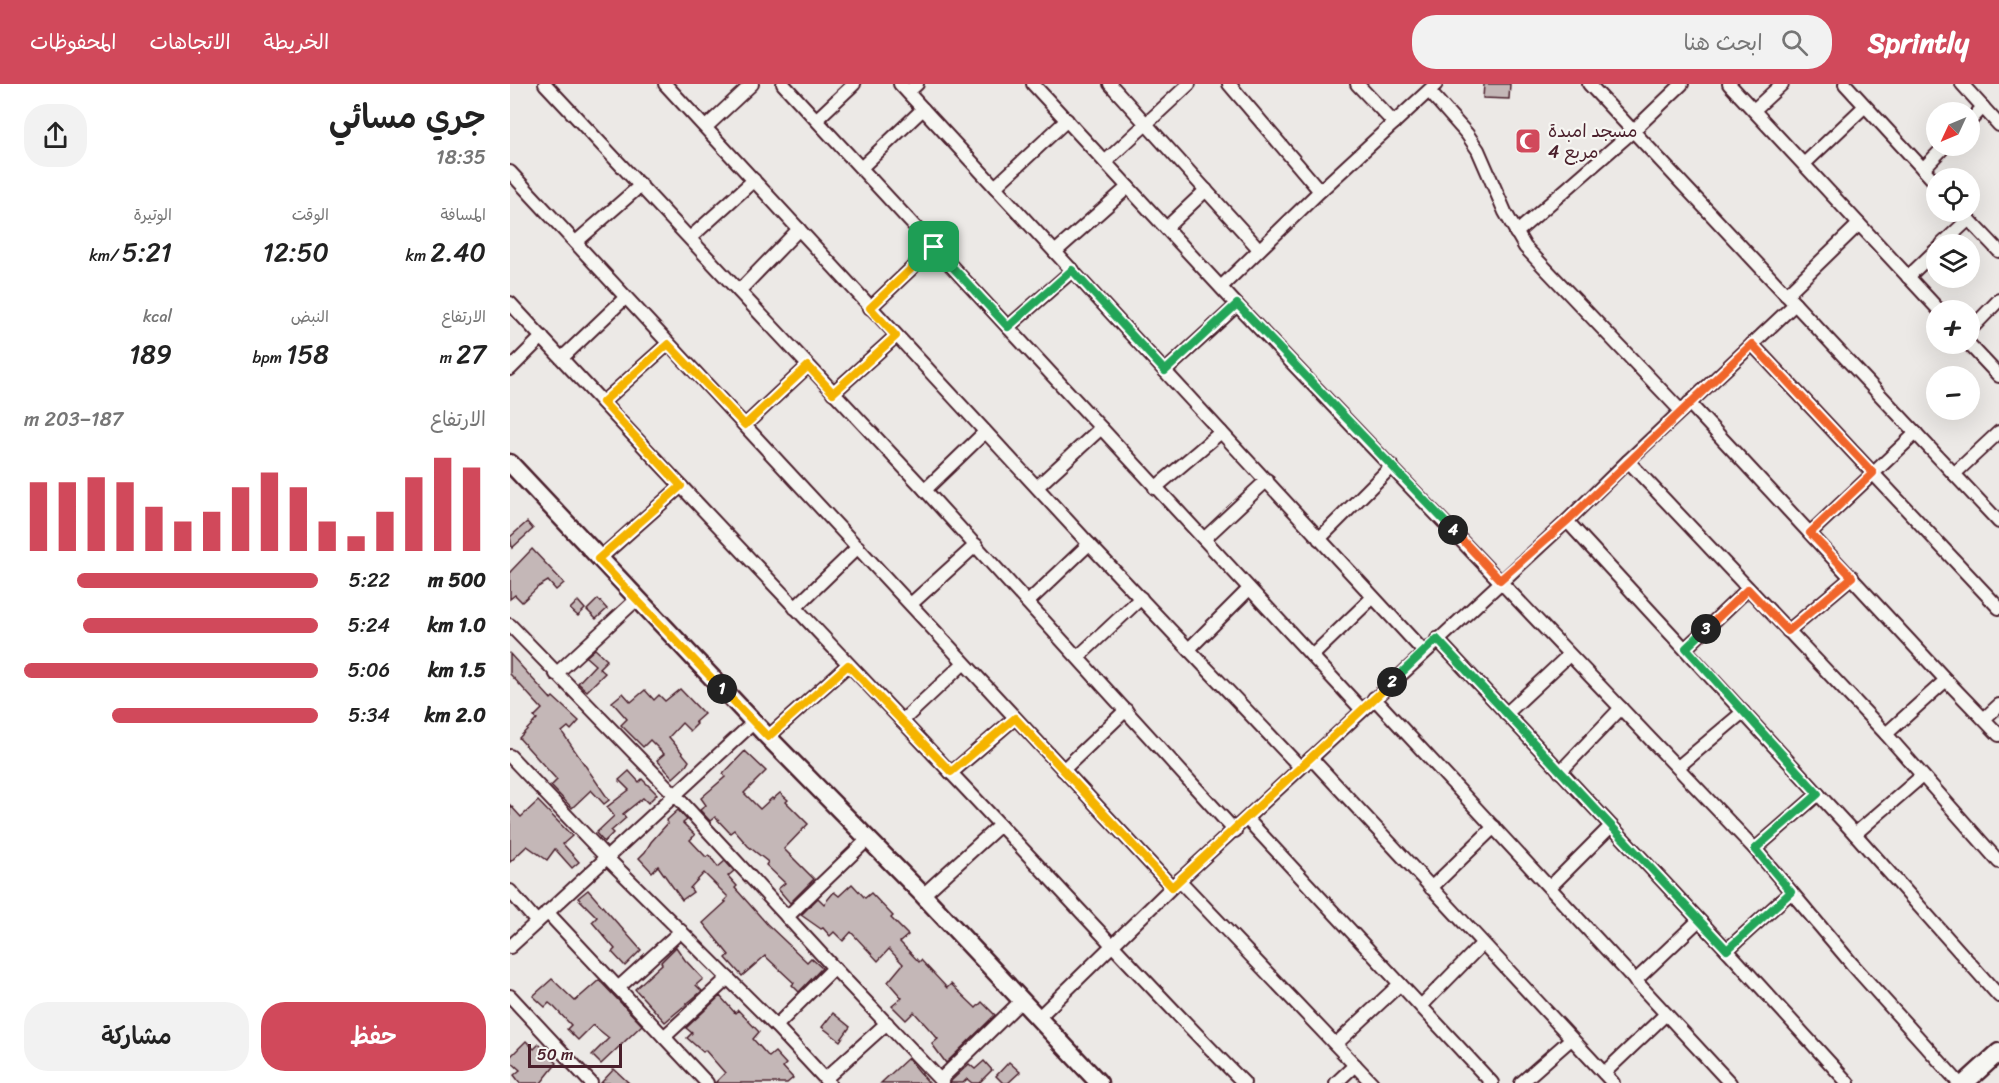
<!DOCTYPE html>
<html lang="ar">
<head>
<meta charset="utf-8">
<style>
  :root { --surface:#fff; --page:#f2f2f2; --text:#222; --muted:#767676; --accent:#d1495b }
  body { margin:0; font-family:Sriracha,"Playpen Sans Arabic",sans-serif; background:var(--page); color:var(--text); direction:rtl; height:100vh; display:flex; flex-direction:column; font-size:22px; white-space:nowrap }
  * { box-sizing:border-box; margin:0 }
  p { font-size:20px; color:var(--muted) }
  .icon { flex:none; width:33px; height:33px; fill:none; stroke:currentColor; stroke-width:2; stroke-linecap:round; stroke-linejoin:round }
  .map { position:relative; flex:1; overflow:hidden; direction:ltr }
  .panel { display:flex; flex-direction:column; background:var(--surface); width:510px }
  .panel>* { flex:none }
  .needle { width:39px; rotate:226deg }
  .controls { position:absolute; left:1416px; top:18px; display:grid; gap:12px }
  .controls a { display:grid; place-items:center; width:54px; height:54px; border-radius:50%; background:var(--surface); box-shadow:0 6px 24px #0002; font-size:30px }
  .scale { position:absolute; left:18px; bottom:15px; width:94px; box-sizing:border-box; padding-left:6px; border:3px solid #4a1f2b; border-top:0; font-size:16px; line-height:21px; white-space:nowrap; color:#4a1f2b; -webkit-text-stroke:4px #f6f6f2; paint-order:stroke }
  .pin { position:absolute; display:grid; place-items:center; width:51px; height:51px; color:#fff; margin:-26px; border-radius:12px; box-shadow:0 3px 9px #0006 }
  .km { position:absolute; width:30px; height:30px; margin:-15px; border-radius:50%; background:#222; color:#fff; font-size:16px; line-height:30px; text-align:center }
  .round { display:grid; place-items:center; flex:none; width:63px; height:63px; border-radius:24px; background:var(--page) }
  .headline { display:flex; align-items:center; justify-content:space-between; height:102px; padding:0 24px }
  h1 { font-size:33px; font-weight:600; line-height:45px }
  .stats { display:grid; grid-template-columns:repeat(3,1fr); gap:9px; height:102px; padding:6px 24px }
  .stats div { display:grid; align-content:center }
  .stats b { font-size:26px; font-weight:600 }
  .stats small { font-size:16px; font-weight:400 }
  .stats p { font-size:16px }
  .chart { height:168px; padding:12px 24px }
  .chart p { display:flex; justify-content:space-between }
  .chart svg { width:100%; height:108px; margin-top:6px; stroke:var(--accent); stroke-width:6 }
  .button { display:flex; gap:12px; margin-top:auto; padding:12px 24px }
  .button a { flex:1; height:69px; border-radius:24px; background:var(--accent); color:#fff; font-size:24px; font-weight:600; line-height:69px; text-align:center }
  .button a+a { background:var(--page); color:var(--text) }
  ul { padding:0 24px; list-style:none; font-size:20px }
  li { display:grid; grid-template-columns:96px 72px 1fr; align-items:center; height:45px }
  li i { height:15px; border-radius:8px; background:var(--accent) }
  header { display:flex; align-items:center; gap:36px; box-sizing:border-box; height:84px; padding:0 30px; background:var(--accent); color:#fff }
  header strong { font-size:28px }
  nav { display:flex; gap:33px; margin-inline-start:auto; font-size:21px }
  .search { width:420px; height:54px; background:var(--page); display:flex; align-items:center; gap:15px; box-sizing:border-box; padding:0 21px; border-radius:24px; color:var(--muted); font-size:22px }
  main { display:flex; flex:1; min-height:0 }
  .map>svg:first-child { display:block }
</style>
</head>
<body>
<header>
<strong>Sprintly</strong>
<div class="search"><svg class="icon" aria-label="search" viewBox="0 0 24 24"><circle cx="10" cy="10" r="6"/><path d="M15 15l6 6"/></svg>ابحث هنا</div>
<nav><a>الخريطة</a><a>الاتجاهات</a><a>المحفوظات</a></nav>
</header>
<main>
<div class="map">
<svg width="1489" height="999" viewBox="0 0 1489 999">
  <rect width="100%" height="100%" fill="#ece9e6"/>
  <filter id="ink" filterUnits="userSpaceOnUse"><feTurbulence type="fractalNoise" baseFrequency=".0167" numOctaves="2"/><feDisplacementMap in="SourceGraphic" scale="12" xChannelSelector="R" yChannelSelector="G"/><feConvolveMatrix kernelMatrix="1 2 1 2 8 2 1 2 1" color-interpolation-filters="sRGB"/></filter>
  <g filter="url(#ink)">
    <g fill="#c4b7b7" stroke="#4a1f2b" stroke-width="1.5">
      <polygon points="974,0 1000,0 999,15 973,14"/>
      <polygon points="17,438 23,445 2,464 0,453"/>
      <polygon points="22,465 54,499 46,506 38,497 28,503 12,518 5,511 0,515 0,488"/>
      <polygon points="88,515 97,525 86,535 77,526"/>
      <polygon points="68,517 75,525 68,532 60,525"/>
      <polygon points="85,565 97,576 89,584 95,589 77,607 68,599 85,581 76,573"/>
      <polygon points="0,570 41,615 43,613 69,637 61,646 58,643 52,648 99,716 94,720 81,706 62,724 41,702 47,696 9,654 27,635 24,633 32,625 0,590"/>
      <polygon points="170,605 194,630 185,638 187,640 180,647 172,639 159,653 179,677 176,682 163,694 147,676 154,670 140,656 133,663 111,641 117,635 102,618 113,609 121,618 135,606 144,616 149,611 155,617"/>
      <polygon points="235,667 256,687 234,709 250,725 262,714 263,715 270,709 278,716 276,718 298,740 274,765 304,795 280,819 268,805 275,799 256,781 258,778 238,762 224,746 220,749 205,733 200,737 190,726 196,721 191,714 215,693 213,690"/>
      <polygon points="119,687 129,698 132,695 147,710 138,719 133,714 113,730 116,734 101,747 103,749 94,758 86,749 104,732 97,723 119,706 109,696"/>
      <polygon points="28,717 62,752 53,760 69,778 62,784 45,765 37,776 17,762 0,778 0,721 11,733"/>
      <polygon points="168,726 177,736 173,739 185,751 180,756 196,773 199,771 208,783 215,777 224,787 218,792 227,802 225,804 257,840 297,878 301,874 312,884 289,908 282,901 284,899 255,872 232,892 216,874 219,871 193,839 216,818 214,817 218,813 194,789 180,804 183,808 172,816 148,782 142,788 129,774 135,768 141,758 158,739 156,737"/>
      <polygon points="342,800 355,814 361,809 383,832 381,834 398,851 390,858 409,878 411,876 437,904 441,900 466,924 472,918 485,931 436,979 422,960 428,955 404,928 396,936 382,922 392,914 378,898 393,880 379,865 368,877 341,848 333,857 324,848 320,852 313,844 311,845 291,831 308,814 314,820 324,808 329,812"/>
      <polygon points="78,806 131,866 115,882 102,868 105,865 82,838 87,833 68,814"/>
      <polygon points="166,863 175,876 193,895 186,901 192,907 155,938 125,905 152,880 151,878"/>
      <polygon points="42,895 65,917 89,896 132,941 91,980 82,971 99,954 83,941 68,956 57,945 61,941 44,923 39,919 35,923 23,912"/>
      <polygon points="210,912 225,929 228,926 249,948 243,955 259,973 265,968 276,980 273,983 283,994 277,999 205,999 215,989 195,966 193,968 177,954 182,949 176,944"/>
      <polygon points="323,929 340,943 330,957 312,943"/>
      <polygon points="16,957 24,965 29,960 47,979 31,999 10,999 4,991 10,986 0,977 0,973"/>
      <polygon points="398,974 419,999 371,999"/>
      <polygon points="474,977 482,986 469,999 462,999 457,995 453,999 441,999 441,997 459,980 465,985"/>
      <polygon points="499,978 510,988 498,999 493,999 486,992"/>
      <polygon points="104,985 119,999 91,999"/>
    </g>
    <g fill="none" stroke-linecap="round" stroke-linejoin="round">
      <g stroke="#4a1f2b" stroke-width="16">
        <g id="street">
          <polyline points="35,0 415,406 725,747"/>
          <polyline points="155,0 579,460 790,683"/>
          <polyline points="273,0 852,626"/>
          <polyline points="390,0 914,568"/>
          <polyline points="523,0 727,221 1245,765 1342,880 1449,999"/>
          <polyline points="600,0 749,165"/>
          <polyline points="719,0 810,107"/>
          <polyline points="847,0 884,39"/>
          <polyline points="1079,0 1489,438"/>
          <polyline points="1219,0 1429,226"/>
          <polyline points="1335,0 1426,99"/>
          <polyline points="1452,0 1489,41"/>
          <polyline points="919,7 957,50 968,66 995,128 1015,163 1171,327"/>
          <polyline points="398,8 407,0"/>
          <polyline points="1244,26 1272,0"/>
          <polyline points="307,35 344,0"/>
          <polyline points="1460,37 1473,23"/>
          <polyline points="196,43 242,0"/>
          <polyline points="595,78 679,0"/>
          <polyline points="1294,80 1355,22"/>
          <polyline points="352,83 413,25"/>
          <polyline points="1413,85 1435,62"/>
          <polyline points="0,88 662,803"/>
          <polyline points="485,103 557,36"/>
          <polyline points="1452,128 1489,167"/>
          <polyline points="656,144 696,106"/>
          <polyline points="1006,149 1123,47 1172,0"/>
          <polyline points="180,154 244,96"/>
          <polyline points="66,158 131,101"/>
          <polyline points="1432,160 1459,135"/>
          <polyline points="545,168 618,103"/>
          <polyline points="1398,193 1426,166"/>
          <polyline points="711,203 810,107 926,0"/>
          <polyline points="229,207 289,145"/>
          <polyline points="1276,211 1349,140"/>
          <path d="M0,219C146,377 295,533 442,690C540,793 634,898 734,999"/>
          <polyline points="360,224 424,163"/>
          <polyline points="498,243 563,186"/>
          <polyline points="1460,246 1489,216"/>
          <polyline points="1242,260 1489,524"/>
          <polyline points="1459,260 1489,292"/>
          <polyline points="52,274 115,214"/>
          <polyline points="0,285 32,253"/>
          <polyline points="655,287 727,221"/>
          <polyline points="323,309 386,252"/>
          <polyline points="93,318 158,260"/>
          <polyline points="1179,319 1436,596 1489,651"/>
          <polyline points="235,341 298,282"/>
          <polyline points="1118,377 1376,650 1489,778"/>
          <polyline points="1444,390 1489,348"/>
          <polyline points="527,403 591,344"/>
          <polyline points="645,404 711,348"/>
          <polyline points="415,406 475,348"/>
          <polyline points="1057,437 1345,750 1489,912"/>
          <polyline points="1300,449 1406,349"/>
          <polyline points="694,455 757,396"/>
          <polyline points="809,455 882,382"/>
          <polyline points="89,475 171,402"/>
          <polyline points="518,518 579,460"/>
          <polyline points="401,520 466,461"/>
          <polyline points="285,524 348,463"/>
          <polyline points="0,541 166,712 324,884 433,999"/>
          <polyline points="1278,547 1342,493"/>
          <polyline points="927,555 1217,866 1338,999"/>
          <polyline points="1176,564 1238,505"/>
          <polyline points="679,565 739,505"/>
          <polyline points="802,572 862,514"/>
          <polyline points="568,573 631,514"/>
          <polyline points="46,590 127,515"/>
          <polyline points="864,614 1220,999"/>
          <polyline points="996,630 1059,571"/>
          <polyline points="1474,635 1489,621"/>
          <polyline points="392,637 454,579"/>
          <polyline points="1376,650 1436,596"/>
          <polyline points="258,653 338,581"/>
          <polyline points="0,672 96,773 266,942 319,999"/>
          <polyline points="801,674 1103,999"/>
          <polyline points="1168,683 1233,628"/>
          <polyline points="553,686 616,626"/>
          <polyline points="1050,688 1111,624"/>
          <polyline points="441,689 505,634"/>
          <polyline points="737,735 982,999"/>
          <polyline points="1345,750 1412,692"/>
          <polyline points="1245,765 1308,710"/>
          <polyline points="669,796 862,999"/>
          <polyline points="1040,803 1101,742"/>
          <polyline points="921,804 984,743"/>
          <polyline points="0,807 27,838"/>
          <polyline points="413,811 490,741"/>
          <polyline points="37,828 197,999"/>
          <polyline points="277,833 358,755"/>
          <polyline points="0,863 244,638"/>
          <polyline points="1217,866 1281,808"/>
          <polyline points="1125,897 1188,837"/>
          <polyline points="108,904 171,847"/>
          <polyline points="0,912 81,999"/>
          <polyline points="911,922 972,860"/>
          <polyline points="528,934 662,803 1057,437 1118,377 1285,220"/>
          <polyline points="266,942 324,884"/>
          <polyline points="154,953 218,894"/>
          <polyline points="826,960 890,900"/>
          <polyline points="1094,989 1156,930"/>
          <polyline points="315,995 377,939"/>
          <polyline points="430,996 511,917"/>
          <polyline points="826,999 845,981"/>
          <polyline points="1011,999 1061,955"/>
        </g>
      </g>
      <g stroke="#4a1f2b" stroke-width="21">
        <g id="secondary">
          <polyline points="0,379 258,653 413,811 589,999"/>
          <polyline points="1455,999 1489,968"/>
        </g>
      </g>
      <use href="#street" stroke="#f6f6f2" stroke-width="12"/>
      <use href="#secondary" stroke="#f6f6f2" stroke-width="16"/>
    </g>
  </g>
  <g fill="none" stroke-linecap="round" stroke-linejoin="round" filter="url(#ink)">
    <g stroke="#fff" stroke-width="12">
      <polyline id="split-1" points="212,605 88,475 171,402 93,318 158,260 235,341 298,282 323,309 386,252 360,224 424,163"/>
    </g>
    <g stroke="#fff" stroke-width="12">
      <polyline id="split-2" points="212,605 258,653 338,581 441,688 505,634 662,803 882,598"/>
    </g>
    <g stroke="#fff" stroke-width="12">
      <polyline id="split-3" points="882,598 927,555 1217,866 1281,808 1245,765 1308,710 1176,564 1196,545"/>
    </g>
    <g stroke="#fff" stroke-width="12">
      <polyline id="split-4" points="943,446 990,496 1057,437 1242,260 1363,389 1300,449 1342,493 1278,547 1238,505 1196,545"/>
    </g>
    <g stroke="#fff" stroke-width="12">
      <polyline id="split-5" points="424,163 498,243 562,186 655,287 727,220 943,446"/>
    </g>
    <use href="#split-1" stroke="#f5b400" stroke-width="8"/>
    <use href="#split-2" stroke="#f5b400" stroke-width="8"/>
    <use href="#split-3" stroke="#22a559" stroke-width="8"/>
    <use href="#split-4" stroke="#f0652b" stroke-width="8"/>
    <use href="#split-5" stroke="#22a559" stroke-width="8"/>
  </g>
  <defs>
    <g id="mosque-square" transform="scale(1.35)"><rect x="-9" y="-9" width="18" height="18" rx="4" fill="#d1495b" stroke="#f6f6f2"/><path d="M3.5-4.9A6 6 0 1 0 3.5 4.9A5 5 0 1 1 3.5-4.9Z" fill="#fff"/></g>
  </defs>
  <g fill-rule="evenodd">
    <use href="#mosque-square" x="1018" y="57"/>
  </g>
  <g text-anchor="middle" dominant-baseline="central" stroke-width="4.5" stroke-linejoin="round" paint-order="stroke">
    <g font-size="18" fill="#4a1f2b" stroke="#f6f6f2" text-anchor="start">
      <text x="1038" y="47">مسجد امبدة<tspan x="1038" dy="21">مربع 4</tspan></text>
    </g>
  </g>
</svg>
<div class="controls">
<a><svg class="needle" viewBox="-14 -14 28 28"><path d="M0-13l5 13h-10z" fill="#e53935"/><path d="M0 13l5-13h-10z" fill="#767676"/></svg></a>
<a><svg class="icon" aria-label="locate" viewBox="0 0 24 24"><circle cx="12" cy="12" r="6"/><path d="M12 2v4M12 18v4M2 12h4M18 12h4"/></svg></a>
<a><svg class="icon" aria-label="layers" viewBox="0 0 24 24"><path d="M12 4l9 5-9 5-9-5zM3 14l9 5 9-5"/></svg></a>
<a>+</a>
<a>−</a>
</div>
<div class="scale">50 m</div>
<div class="pin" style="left:424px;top:163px;background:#1e9e55"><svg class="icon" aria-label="arrive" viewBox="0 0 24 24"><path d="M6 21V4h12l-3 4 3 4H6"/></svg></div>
<b class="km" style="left:212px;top:605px">1</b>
<b class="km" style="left:882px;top:598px">2</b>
<b class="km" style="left:1196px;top:545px">3</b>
<b class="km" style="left:943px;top:446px">4</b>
</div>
<section class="panel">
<div class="headline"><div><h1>جري مسائي</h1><p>18:35</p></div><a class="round"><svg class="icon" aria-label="share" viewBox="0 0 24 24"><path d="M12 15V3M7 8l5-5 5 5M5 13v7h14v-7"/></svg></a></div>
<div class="stats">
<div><p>المسافة</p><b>2.40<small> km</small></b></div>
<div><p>الوقت</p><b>12:50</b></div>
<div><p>الوتيرة</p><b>5:21<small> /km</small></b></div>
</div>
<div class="stats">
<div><p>الارتفاع</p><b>27<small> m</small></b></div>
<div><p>النبض</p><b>158<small> bpm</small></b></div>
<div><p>kcal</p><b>189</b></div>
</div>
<div class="chart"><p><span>الارتفاع</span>187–203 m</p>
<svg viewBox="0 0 160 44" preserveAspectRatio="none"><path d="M5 44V16M15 44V16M25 44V14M35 44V16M45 44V26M55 44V32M65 44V28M75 44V18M85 44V12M95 44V18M105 44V32M115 44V38M125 44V28M135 44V14M145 44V6M155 44V10"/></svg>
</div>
<ul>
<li><b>500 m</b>5:22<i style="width:82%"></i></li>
<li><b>1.0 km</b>5:24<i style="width:80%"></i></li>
<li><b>1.5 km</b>5:06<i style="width:100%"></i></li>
<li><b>2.0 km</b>5:34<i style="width:70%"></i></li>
</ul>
<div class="button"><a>حفظ</a><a>مشاركة</a></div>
</section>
</main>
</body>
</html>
